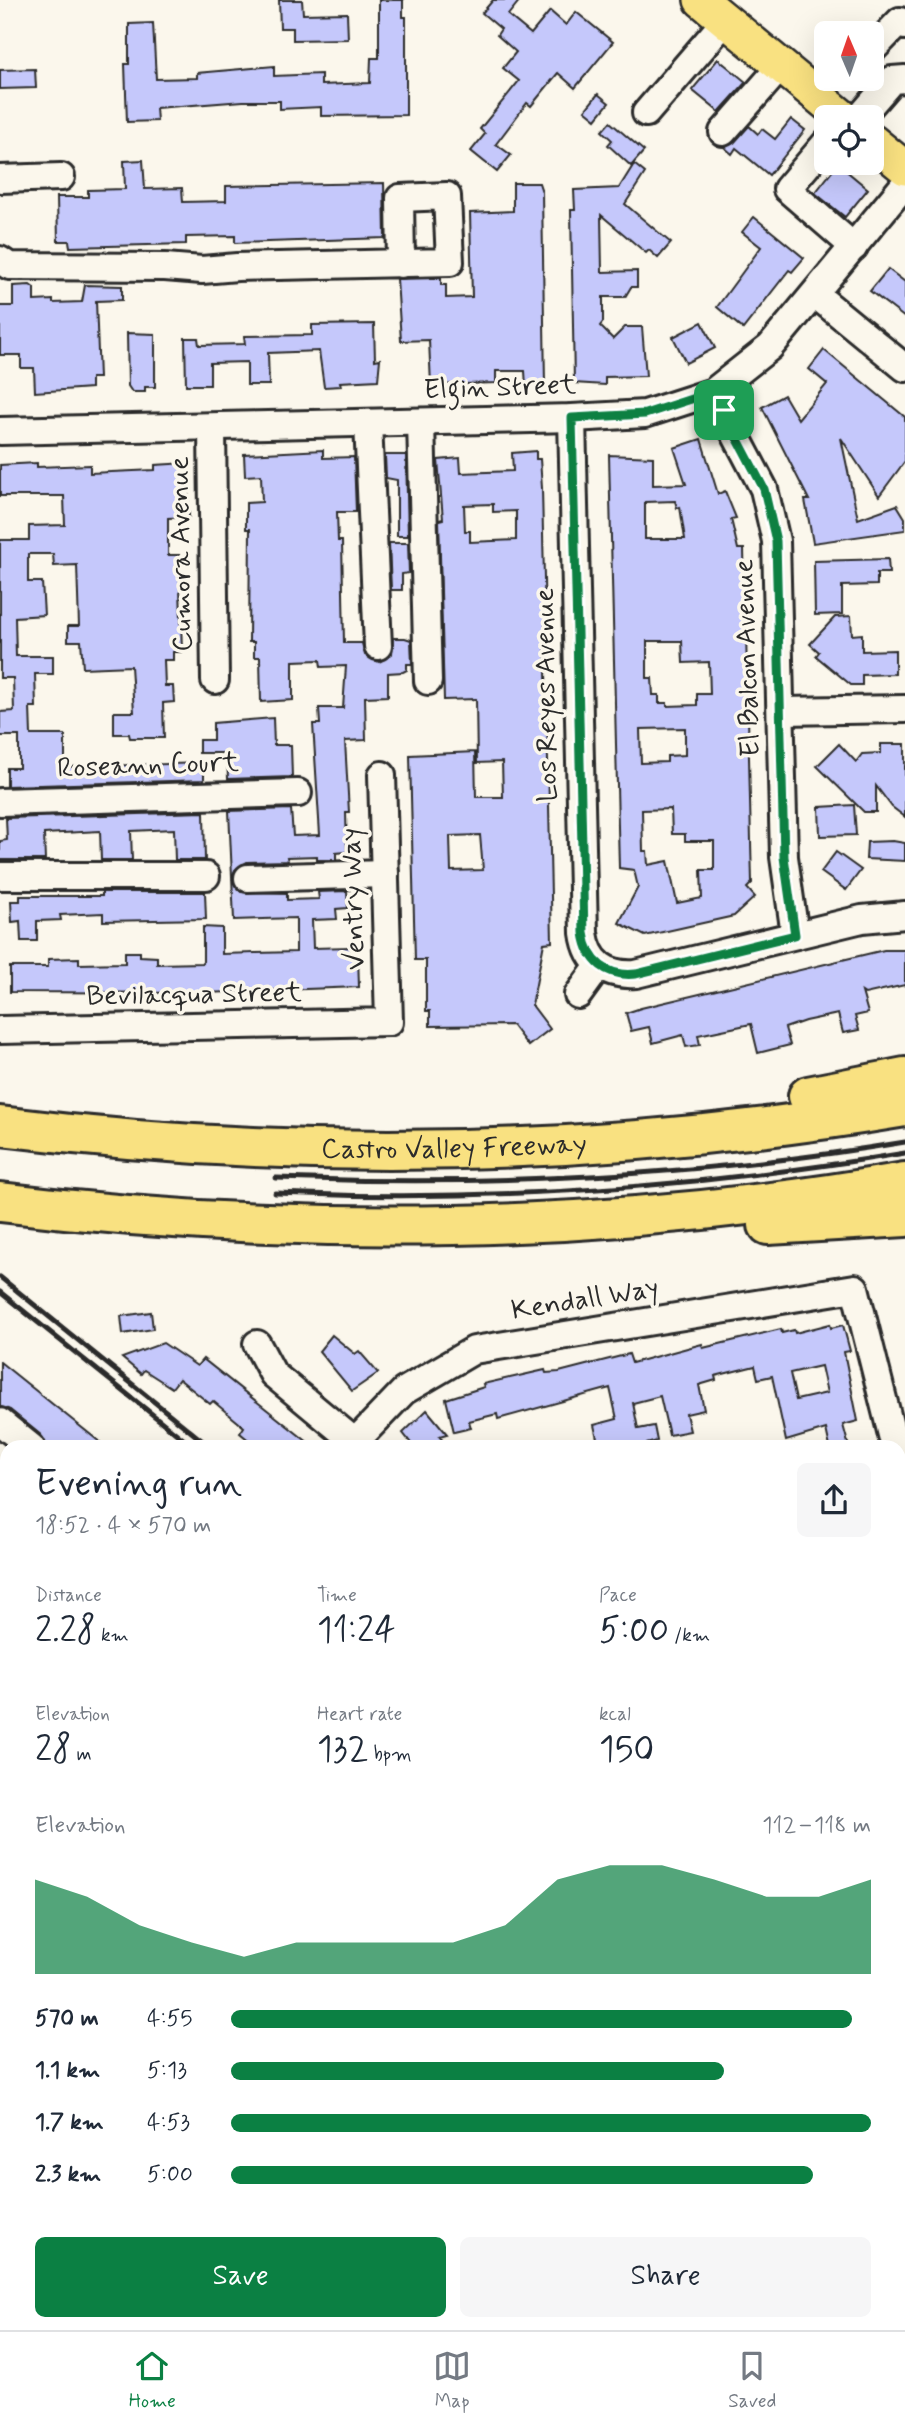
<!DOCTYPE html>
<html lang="en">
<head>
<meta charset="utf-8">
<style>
  :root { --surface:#fff; --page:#f6f6f7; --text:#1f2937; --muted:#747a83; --line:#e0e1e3; --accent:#0b8043 }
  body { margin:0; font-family:Mynerve,sans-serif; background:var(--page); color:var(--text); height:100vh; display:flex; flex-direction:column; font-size:26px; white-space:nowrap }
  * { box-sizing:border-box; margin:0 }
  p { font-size:23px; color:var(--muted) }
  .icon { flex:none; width:38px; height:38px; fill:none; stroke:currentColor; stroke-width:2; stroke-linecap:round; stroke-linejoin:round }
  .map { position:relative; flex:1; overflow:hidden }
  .side { position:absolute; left:0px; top:1440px; width:906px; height:891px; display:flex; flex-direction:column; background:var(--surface); border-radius:21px 21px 0 0; box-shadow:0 7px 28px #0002 }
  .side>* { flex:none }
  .needle { width:46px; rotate:358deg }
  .controls { position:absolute; left:814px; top:21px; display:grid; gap:14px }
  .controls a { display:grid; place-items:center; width:70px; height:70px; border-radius:10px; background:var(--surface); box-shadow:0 7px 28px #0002; font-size:35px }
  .pin { position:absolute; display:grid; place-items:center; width:60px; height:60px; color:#fff; margin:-30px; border-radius:14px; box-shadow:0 4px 10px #0006 }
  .round { display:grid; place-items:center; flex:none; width:74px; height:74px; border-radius:10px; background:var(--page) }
  .summary { display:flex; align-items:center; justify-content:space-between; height:119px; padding:0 35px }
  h1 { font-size:38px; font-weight:600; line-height:52px }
  .stats { display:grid; grid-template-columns:repeat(3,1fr); gap:10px; height:119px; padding:7px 35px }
  .stats div { display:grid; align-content:center }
  .stats b { font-size:35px; font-weight:600 }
  .stats small { font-size:19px; font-weight:400 }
  .stats p { font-size:19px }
  .chart { height:196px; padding:14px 35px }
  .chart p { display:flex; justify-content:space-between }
  .chart svg { width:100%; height:126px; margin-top:7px; fill:var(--accent); opacity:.7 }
  .primary-button { display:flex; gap:14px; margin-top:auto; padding:14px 35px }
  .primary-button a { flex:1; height:80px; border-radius:10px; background:var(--accent); color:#fff; font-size:28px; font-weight:600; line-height:80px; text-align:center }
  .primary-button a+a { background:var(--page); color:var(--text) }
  ul { padding:0 35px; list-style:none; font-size:23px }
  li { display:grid; grid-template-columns:112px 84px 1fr; align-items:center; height:52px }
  li i { height:18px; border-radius:9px; background:var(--accent) }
  .dock { display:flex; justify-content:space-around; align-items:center; height:98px; border-top:2px solid var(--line); background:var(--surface); font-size:19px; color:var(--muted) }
  .dock a { display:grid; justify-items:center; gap:4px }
  .dock .on { color:var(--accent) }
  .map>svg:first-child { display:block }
</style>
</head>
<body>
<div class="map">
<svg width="905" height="2330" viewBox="0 0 905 2330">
  <rect width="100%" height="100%" fill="#fbf7ec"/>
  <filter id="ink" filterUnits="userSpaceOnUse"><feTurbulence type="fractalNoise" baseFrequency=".0143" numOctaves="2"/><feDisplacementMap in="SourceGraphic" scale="14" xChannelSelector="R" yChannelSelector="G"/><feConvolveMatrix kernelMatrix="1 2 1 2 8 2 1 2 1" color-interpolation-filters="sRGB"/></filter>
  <g filter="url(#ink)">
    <polygon fill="#c7db90" stroke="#79835e" stroke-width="2" points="7,1897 7,2324 299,2324 299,2330 0,2330 0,1901"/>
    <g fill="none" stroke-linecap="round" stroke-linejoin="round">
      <g stroke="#718fa8" stroke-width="5">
        <polyline points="0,1881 7,1877"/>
        <polyline points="781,2324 791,2330"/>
      </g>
    </g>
    <g fill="#c5c8fb" stroke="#2b2b2b" stroke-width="2" fill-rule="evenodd">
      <polygon points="279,0 302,0 303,14 347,13 348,39 293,40 293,28 280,28"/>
      <polygon points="379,0 403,0 403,17 406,17 406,115 321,116 321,107 280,109 280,101 243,101 156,108 157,121 127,122 125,64 129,64 129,24 153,23 156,79 197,78 197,73 274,66 274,76 321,74 321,85 370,83 371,58 379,58"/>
      <polygon points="493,0 520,0 508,15 531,34 550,11 566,25 576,12 613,42 575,88 558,73 531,106 527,103 496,144 511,155 497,172 471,151 485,134 480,129 519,81 503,68 516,52 497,35 501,29 482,13"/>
      <polygon points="718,59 746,82 719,112 692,90"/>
      <polygon points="35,69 36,88 0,89 0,70"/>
      <polygon points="598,94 609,103 596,119 585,110"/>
      <polygon points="791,119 805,130 769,175 736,148 732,154 724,147 734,143 749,126 758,134 762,129 775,139"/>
      <polygon points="610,122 644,151 631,166 608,145 612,140 602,131"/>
      <polygon points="143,160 145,189 182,188 183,202 226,201 226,186 384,183 385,238 235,243 235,236 186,237 186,244 70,247 69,241 58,241 57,197 88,197 88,190 125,189 124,161"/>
      <polygon points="634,164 645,173 625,204 671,243 658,258 649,250 646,253 601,215 602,272 637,271 637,287 631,287 625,297 603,297 603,322 600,326 613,339 625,327 642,327 646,376 605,377 605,385 574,383 571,210 575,210 574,190 619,188"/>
      <polygon points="838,164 868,189 845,217 815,193"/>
      <polygon points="513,183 539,183 542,192 545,385 526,386 525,371 496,371 496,383 431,385 429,340 401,341 397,279 441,278 441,285 446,285 446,298 472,297 470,213 513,211"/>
      <polygon points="754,217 804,258 792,272 789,270 743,329 717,307 761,247 742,232"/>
      <polygon points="888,269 905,282 905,318 870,291"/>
      <polygon points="30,285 34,288 34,301 53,300 53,303 82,302 85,285 122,286 122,300 96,301 99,378 91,378 91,388 35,392 34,368 21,368 21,355 0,355 0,306 13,306 13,286"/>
      <polygon points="702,322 715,348 686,363 673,337"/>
      <polygon points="374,324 375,360 380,359 378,380 340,382 341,386 324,387 319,351 268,353 269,385 247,385 247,362 210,363 210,385 186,385 185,338 198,338 199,345 245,344 244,336 312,335 312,325"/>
      <polygon points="127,333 155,334 155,387 145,387 145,392 132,392 128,386"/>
      <polygon points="824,350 905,417 905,461 879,496 841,438 858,519 897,505 905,518 905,530 813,543 805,500 809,500 762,407 784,395 798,419 827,384 809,369"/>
      <path d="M701,439L718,494L725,491L736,518L731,519L738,549H744L752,883L747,888L755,897L734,916L645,936L619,923L638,887L634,870L619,868L609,455L653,457V485L686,484L674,448ZM675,501L677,508L680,507L685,539H645V502ZM647,641H682L683,663L709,662L710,694H697V705L667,706V703H659V695H653L652,678H647ZM685,728V755L667,756V762L641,763L640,729ZM671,809L672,834H685V841H714V870H701L702,898L677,903L668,861L648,865L647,851H643L642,810Z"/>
      <polygon points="323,450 323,458 354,457 356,512 337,512 338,541 342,541 344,643 362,643 365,655 379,662 392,654 393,638 405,638 411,640 412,664 407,664 407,670 403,672 388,673 388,696 365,697 366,740 345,741 349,812 346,812 347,852 336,853 336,860 317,860 317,856 287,857 288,861 247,862 235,870 232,879 241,892 287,893 287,900 319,899 318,892 347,891 348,908 336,909 337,919 312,920 313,948 351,947 352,956 358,955 359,987 204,993 10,992 10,967 48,967 48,959 79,958 79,964 125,963 125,952 140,952 140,956 157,957 157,964 203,963 203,927 222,928 222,954 296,952 296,918 234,920 229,811 291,809 293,836 320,835 313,724 320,724 319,708 343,708 346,666 321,667 320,660 293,661 293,700 261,702 260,657 254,657 254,642 249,642 250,529 246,529 246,503 262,502 261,475 245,476 244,454"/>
      <path d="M536,451V459H540L542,488L552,942L544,943L532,1005L550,1029L528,1046L512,1025L430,1026V1011H426V960H415L410,755L475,752L476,797H503L502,762L477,763L476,699L444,700L439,520L443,519L438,460L460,458L461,473L513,471L512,453ZM493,504V512L516,511V540L470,542V531H465L464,505ZM480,835L483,870L451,871L450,836Z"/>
      <polygon points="385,455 406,455 408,536 397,536 397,480 386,478"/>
      <polygon points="37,463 37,467 90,465 90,473 155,470 155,465 187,463 189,517 168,518 168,555 179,555 182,652 173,652 173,660 164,660 165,686 173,686 174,702 163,703 164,738 130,738 129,734 114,734 114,712 134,712 131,666 83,668 81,641 68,641 68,626 79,626 77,565 54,566 53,554 28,554 28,582 42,582 44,615 15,617 16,656 53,656 53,674 35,674 36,707 30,707 31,735 65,735 65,767 204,763 204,780 7,786 7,768 19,768 19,736 0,736 0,712 14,711 13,678 0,678 0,540 29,540 29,526 65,525 64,496 0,496 0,465"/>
      <polygon points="389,543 408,543 409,573 402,574 402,590 391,590"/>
      <polygon points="888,559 889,573 877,573 877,585 842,586 842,614 815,615 814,561"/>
      <polygon points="851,616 852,635 862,634 862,651 895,650 895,674 862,675 862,685 851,685 816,656 819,652 810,644 835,617"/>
      <polygon points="273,718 274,745 291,745 292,777 228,779 227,753 199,753 199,740 213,740 213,723"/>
      <polygon points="839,744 856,762 862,754 881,753 881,744 905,744 905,817 892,807 876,786 876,812 864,812 817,766"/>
      <polygon points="854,805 856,835 820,836 819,807"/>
      <polygon points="204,812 205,860 175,860 174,829 131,831 132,860 101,860 100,831 44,834 45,860 0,860 0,841 7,840 6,818"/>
      <polygon points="893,841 905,843 905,861 866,859 867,842"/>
      <polygon points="836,852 861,870 846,890 821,872"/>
      <polygon points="102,892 205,892 206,919 103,921 103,913 60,915 61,920 37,921 37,941 21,941 20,921 12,922 11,901 20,901 20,896 102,896"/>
      <polygon points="884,950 905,950 905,985 865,994 862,992 868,1013 855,1016 859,1030 843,1033 838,1014 805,1021 785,1028 790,1045 758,1053 751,1024 698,1035 700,1045 686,1047 683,1035 653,1043 649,1027 631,1031 626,1013 641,1008"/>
      <polygon points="151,1312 153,1329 123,1334 121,1316"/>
      <path d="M830,1324L831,1328L843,1325L850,1351L844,1352L858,1421L843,1425L849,1447H830L826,1429L786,1441L772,1376L758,1379L755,1366L715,1376L716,1380L699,1385L704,1410L686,1414L690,1431L669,1435L660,1396L633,1403L638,1429L654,1426L657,1441L646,1444L648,1447H599L594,1425L617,1419L610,1388L498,1419L497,1414L469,1421L471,1428L454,1432L446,1399L484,1387L483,1384L545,1370L546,1373L559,1372L629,1354L632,1363L702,1344L703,1348L781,1329L782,1333L794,1330L795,1333ZM821,1366L827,1393L796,1400L790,1373Z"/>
      <polygon points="332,1335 355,1354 359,1351 378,1373 352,1391 319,1351"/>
      <polygon points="163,1343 197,1366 203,1359 314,1447 257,1447 240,1433 244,1427 213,1401 210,1404 179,1379 172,1388 144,1370 141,1374 122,1358"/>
      <polygon points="0,1362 106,1447 46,1447 41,1435 10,1410 0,1407"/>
      <polygon points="427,1410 447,1434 439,1436 448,1447 414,1447 403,1433"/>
    </g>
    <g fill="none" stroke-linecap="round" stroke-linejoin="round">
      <g stroke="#2b2b2b" stroke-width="32">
        <g id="minor">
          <polyline points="872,50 900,21 905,26"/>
          <polyline points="646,113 726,20"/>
          <polyline points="860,117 892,80 905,79"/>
          <polyline points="723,132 781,66"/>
          <polyline points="826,143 787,189 854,247"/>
          <polyline points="0,179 61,177"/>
          <polyline points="0,260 9,266 165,267 202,270 237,267 450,262 447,196 400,198 401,264"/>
          <polyline points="816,295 905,368"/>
          <polyline points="713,392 764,489 776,541 784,857 795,935"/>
          <path d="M572,418L584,933C588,963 607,976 636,974L862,919L905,915"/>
          <polyline points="421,422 428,681"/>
          <polyline points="368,423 378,646"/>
          <polyline points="212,428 215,680"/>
          <polyline points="0,431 572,418 645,414 713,392 770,347 905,184"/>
          <polyline points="782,711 905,709"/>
          <polyline points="0,802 298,793"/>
          <polyline points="0,876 206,876"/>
          <polyline points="248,878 385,874"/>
          <polyline points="578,995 599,966"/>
          <polyline points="0,1030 389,1022 382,775"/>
          <polyline points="257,1344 273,1374 361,1447"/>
          <polyline points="0,1422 31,1447"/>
          <polyline points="355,1442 404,1391 474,1350 855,1288 895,1447"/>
          <polyline points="900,1466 905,1488"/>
          <polyline points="900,1806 905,1800"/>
          <polyline points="900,1868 905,1872"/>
          <polyline points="900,2109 905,2114"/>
          <polyline points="900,2180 905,2173"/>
          <polyline points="316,2324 317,2330"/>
          <polyline points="621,2324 622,2330"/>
        </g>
      </g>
      <g stroke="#2b2b2b" stroke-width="38">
        <g id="major">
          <polyline points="701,0 843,117"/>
          <polyline points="872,141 905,168"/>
          <polyline points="900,1521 905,1520"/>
          <polyline points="0,1729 7,1727"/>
        </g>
      </g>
      <g stroke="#2b2b2b" stroke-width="44">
        <g id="highway">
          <polyline points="808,1096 905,1077"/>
          <path id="s1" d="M0,1126C301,1163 606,1157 905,1107"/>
          <path d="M0,1202C300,1238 607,1234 905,1182"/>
          <polyline points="768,1225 905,1217"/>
        </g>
      </g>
      <g stroke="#2b2b2b" stroke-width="2.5" stroke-dasharray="2 5" stroke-linecap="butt">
        <polyline points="42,2324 43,2330"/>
        <polyline points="220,2324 221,2330"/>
      </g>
      <use href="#minor" stroke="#fbf7ec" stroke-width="26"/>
      <use href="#major" stroke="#f9e181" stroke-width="33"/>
      <use href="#highway" stroke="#f9e181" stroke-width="38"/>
      <g stroke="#2b2b2b" stroke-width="5">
        <path d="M276,1178C486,1186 697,1177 905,1142"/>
        <path d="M275,1193C485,1202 697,1188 905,1153"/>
        <polyline points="0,1277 210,1447"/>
        <polyline points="0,1292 193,1447"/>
        <polyline points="900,2004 905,2008"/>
        <polyline points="900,2018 905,2022"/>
      </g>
    </g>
  </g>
  <g fill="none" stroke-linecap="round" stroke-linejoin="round" filter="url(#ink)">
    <g stroke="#fff" stroke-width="14">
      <path id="route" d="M713,392L764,489L776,541L784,857L795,935L636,974C607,977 588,962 584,933L572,418L645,414Z"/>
    </g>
    <use href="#route" stroke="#0b8043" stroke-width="9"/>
  </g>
  <g text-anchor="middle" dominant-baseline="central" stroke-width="7" stroke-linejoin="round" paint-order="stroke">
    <g font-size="28" fill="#2b2b2b" stroke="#fbf7ec">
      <text transform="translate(500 388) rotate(-2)">Elgin Street</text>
      <text transform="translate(182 554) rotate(-91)">Cumora Avenue</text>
      <text transform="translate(748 658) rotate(-92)">El Balcon Avenue</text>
      <text transform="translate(547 695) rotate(-91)">Los Reyes Avenue</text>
      <text transform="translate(148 766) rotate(-2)">Roseann Court</text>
      <text transform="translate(354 899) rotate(-92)">Ventry Way</text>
      <text transform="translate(194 995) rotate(-1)">Bevilacqua Street</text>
      <text stroke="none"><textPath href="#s1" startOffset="455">Castro Valley Freeway</textPath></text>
      <text transform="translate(585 1300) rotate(-9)">Kendall Way</text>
    </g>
  </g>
</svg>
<div class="controls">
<a><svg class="needle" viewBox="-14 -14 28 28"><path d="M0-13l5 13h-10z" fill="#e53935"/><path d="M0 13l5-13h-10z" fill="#747a83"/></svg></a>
<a><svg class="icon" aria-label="locate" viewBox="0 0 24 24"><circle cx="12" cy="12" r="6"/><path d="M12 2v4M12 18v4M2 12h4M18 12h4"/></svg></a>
</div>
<div class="pin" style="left:724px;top:410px;background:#1e9e55"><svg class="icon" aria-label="arrive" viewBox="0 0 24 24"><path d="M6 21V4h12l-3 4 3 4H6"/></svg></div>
<section class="side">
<div class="summary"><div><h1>Evening run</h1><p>18:52 · 4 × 570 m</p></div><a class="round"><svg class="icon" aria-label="share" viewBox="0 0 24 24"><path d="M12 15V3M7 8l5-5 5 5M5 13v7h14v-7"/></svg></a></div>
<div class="stats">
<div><p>Distance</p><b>2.28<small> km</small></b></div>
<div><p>Time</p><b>11:24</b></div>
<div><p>Pace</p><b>5:00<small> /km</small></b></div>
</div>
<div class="stats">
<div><p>Elevation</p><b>28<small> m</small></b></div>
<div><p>Heart rate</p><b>132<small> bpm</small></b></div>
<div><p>kcal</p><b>150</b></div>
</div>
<div class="chart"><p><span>Elevation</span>112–118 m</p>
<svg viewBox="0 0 160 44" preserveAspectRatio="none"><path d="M0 44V11L10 17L20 27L30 33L40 38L50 33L60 33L70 33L80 33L90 27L100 11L110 6L120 6L130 11L140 17L150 17L160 11V44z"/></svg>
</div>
<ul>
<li><b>570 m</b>4:55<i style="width:97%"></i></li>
<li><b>1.1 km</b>5:13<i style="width:77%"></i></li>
<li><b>1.7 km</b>4:53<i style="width:100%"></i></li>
<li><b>2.3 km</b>5:00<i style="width:91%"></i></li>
</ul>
<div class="primary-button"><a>Save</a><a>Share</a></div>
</section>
</div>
<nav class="dock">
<a class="on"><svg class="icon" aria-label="home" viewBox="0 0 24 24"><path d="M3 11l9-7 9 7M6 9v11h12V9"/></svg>Home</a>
<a><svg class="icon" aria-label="map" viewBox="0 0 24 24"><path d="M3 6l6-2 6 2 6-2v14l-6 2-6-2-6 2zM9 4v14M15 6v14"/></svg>Map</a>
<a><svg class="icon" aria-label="saved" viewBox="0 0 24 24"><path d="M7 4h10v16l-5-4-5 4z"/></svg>Saved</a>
</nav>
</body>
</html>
